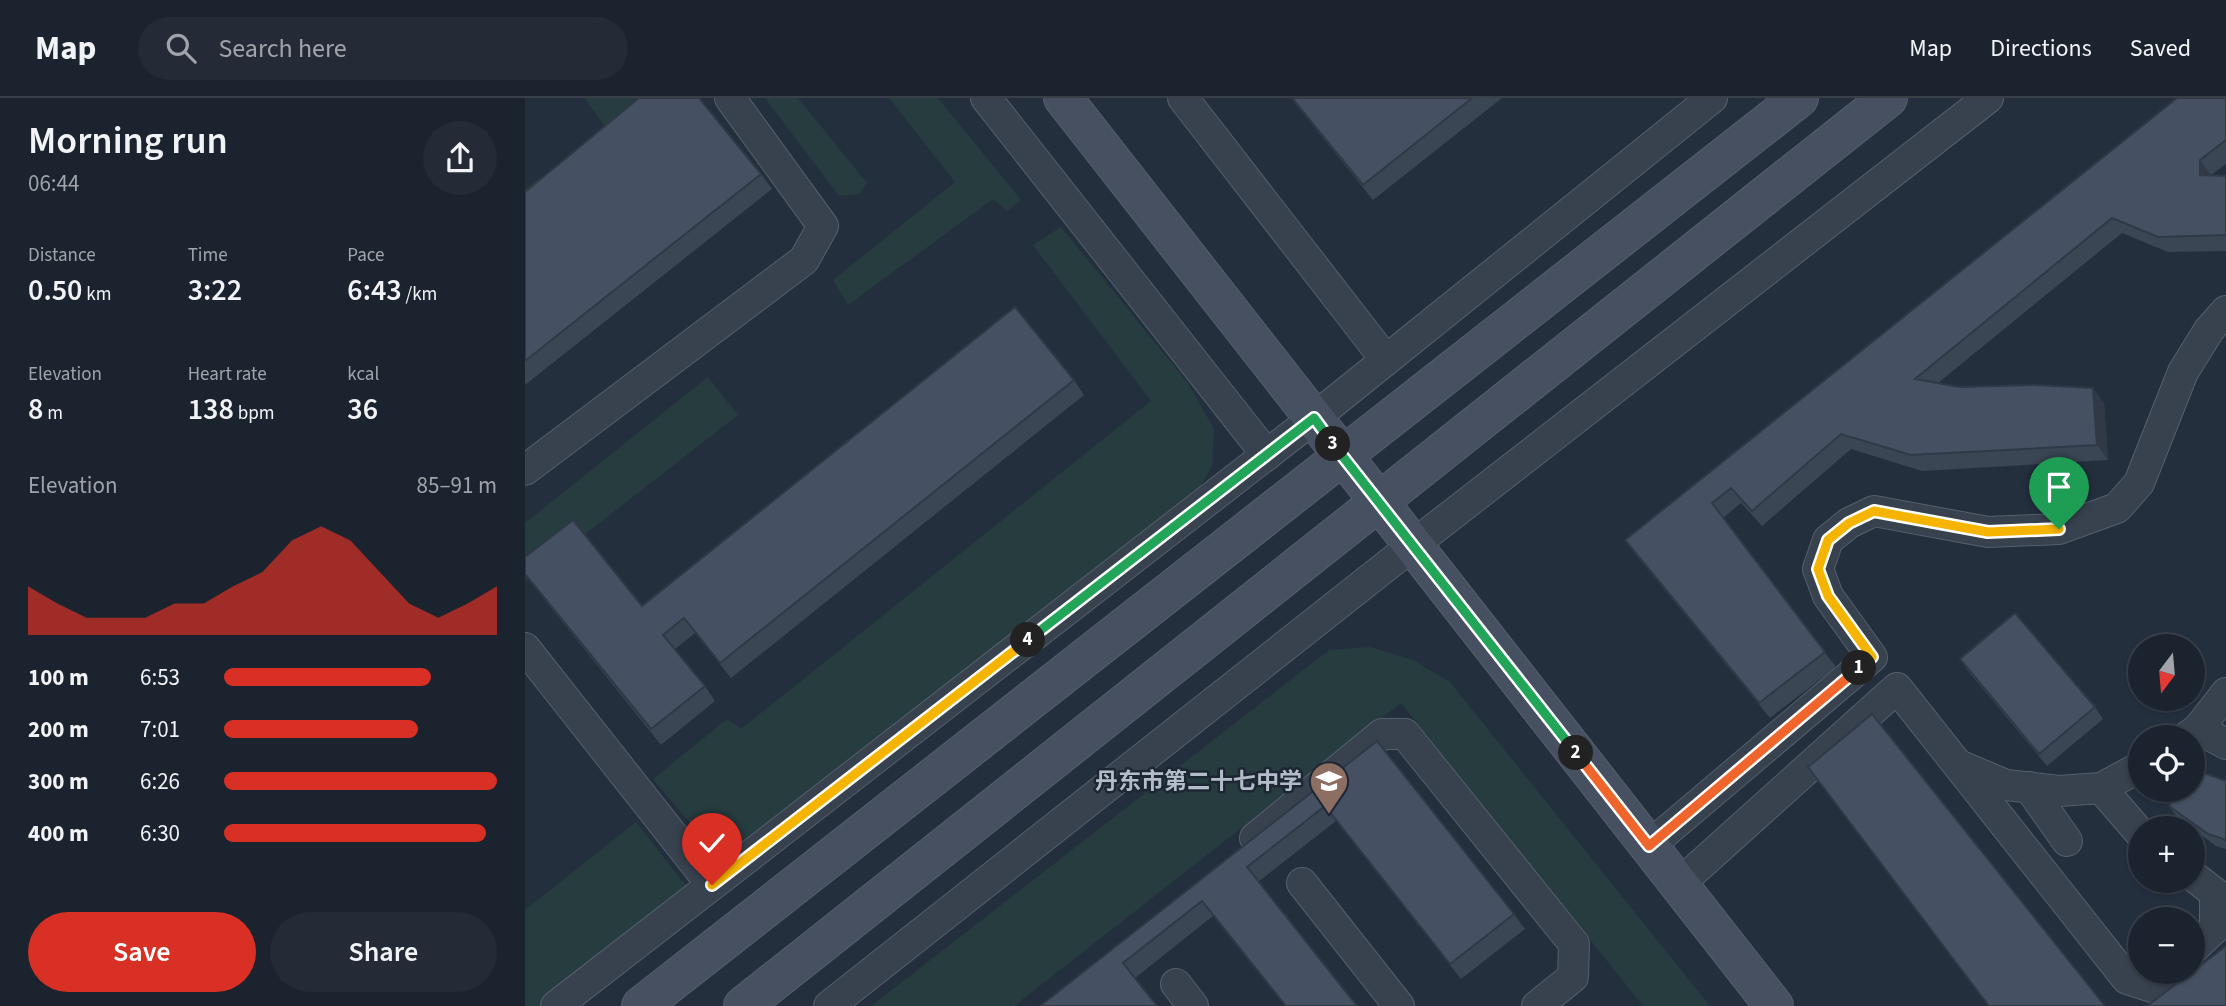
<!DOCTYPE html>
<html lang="en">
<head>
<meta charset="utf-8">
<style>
  :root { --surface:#1b232e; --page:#242b36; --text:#f1f3f6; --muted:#a0a4aa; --line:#39404a; --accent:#d93025 }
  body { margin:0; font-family:"Source Sans 3","Noto Sans SC",sans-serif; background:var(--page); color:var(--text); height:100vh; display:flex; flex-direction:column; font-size:26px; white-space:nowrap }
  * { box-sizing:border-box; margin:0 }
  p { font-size:23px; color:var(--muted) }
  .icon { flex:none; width:38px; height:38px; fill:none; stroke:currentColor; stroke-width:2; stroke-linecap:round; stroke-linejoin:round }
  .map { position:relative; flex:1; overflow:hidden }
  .sheet { display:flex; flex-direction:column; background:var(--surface); width:525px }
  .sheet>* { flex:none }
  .needle { width:46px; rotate:196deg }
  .fabs { position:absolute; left:1603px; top:536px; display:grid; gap:14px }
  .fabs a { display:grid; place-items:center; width:77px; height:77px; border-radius:50%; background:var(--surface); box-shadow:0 2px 5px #0004,0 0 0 2px var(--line); font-size:35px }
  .pin { position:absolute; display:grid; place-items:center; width:60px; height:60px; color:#fff; margin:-72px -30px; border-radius:50% 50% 50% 0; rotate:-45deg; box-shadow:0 0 7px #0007 }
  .pin .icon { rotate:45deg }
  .km { position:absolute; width:35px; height:35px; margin:-18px; border-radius:50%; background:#222; color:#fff; font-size:19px; line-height:35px; text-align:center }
  .round { display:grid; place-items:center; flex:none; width:74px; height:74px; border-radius:37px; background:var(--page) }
  .head { display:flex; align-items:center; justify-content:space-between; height:119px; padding:0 28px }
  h1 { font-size:38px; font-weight:600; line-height:52px }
  .metrics { display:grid; grid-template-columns:repeat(3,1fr); gap:10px; height:119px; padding:7px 28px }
  .metrics div { display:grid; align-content:center }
  .metrics b { font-size:30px; font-weight:600 }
  .metrics small { font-size:19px; font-weight:400 }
  .metrics p { font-size:19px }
  .chart { height:196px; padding:14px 28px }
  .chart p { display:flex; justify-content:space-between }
  .chart svg { width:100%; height:126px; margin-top:7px; fill:var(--accent); opacity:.7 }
  .action { display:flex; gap:14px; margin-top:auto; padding:14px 28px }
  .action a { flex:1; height:80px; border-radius:42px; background:var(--accent); color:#fff; font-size:28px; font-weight:600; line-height:80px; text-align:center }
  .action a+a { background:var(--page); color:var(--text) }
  ul { padding:0 28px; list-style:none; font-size:23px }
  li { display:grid; grid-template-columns:112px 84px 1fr; align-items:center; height:52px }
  li i { height:18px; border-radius:9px; background:var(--accent) }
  header { display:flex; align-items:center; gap:42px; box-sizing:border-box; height:98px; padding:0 35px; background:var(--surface); border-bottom:2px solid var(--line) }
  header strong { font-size:33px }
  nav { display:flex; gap:38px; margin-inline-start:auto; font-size:24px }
  .search { width:490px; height:63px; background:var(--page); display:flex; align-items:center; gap:18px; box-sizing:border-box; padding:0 24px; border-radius:38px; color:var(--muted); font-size:26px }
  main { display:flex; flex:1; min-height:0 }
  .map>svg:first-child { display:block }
</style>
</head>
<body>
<header>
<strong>Map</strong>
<div class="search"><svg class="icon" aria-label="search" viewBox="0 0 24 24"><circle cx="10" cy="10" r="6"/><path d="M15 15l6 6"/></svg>Search here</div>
<nav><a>Map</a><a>Directions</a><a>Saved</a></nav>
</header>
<main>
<section class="sheet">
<div class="head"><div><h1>Morning run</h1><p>06:44</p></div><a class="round"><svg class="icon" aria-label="share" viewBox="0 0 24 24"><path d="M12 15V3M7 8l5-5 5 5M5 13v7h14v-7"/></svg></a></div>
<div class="metrics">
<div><p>Distance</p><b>0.50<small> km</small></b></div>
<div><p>Time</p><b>3:22</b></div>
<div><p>Pace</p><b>6:43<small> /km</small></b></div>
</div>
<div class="metrics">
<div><p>Elevation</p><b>8<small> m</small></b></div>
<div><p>Heart rate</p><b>138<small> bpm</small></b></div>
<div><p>kcal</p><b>36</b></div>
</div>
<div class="chart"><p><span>Elevation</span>85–91 m</p>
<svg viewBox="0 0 160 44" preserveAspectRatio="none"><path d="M0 44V27L10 33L20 38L30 38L40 38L50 33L60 33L70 27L80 22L90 11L100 6L110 11L120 22L130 33L140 38L150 33L160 27V44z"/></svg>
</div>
<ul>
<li><b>100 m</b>6:53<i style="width:76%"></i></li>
<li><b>200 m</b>7:01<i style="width:71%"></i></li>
<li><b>300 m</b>6:26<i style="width:100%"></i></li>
<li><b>400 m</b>6:30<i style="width:96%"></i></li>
</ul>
<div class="action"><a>Save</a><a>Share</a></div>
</section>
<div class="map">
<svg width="1701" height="908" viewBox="0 0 1701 908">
  <rect width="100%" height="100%" fill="#242f3e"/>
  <g fill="#263c3f">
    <polygon points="60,0 143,0 0,118 0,91 82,32"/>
    <polygon points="240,0 273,0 342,85 334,96 314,98"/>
    <polygon points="364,0 413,0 496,102 482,113 468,101 323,207 308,182 430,84"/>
    <polygon points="536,129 663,285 689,331 687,368 669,400 197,763 128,681 202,621 216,631 626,303 508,147"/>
    <polygon points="183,279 213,317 0,483 0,425"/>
    <polygon points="845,549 888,562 925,584 1185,908 1118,908 876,605 489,908 346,908 804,552"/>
    <polygon points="111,724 165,793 14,908 0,908 0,812"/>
  </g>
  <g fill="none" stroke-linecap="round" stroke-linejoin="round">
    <g stroke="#565f6c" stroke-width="32">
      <g id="street">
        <polyline points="461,0 742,357"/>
        <polyline points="658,0 861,262"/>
        <polyline points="0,372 279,162 298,128 205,0"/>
        <polyline points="0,550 187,787"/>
        <polyline points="1673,631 1701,595"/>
        <polyline points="1662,639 1673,631 1701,646"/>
        <polyline points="1436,668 1481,687 1534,693 1576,690"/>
        <polyline points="1615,669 1576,690 1615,735"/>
        <polyline points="1504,689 1542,743"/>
        <polyline points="730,740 857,636 880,636 1049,846 1048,879 1012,908"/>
        <polyline points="1124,748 1347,559 1303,498 1293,471 1303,442 1324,425 1349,413 1463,434 1534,431 1592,410 1614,385 1658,274 1684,232 1701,213"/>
        <polyline points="1668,778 1690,795 1690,830 1668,851"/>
        <polyline points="777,785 874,908"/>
        <polyline points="1154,786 1372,590 1602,881 1627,889 1643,873"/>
        <polyline points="651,886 668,908"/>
        <polyline points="31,908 789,320 1187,0"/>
        <polyline points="304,908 888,447 1463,0"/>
      </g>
    </g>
    <g stroke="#565f6c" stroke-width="40">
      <g id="secondary">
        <polyline points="538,0 1249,908"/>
        <polyline points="116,908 1274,0"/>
        <polyline points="218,908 1363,0"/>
      </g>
    </g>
    <use href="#street" stroke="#38414e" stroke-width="30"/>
    <use href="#secondary" stroke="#465061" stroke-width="38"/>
  </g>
  <g fill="#3b4654">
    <polygon points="766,0 977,0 848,102"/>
    <polygon points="1701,0 1701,66 1686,77 1701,78 1701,153 1643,154 1597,135 1413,285 1434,289 1579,305 1583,362 1397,373 1326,351 1237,428 1216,405 1198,420 1311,569 1245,620 1111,457 1100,442"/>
    <polygon points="236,76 247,91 0,287 0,94"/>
    <polygon points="549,282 559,297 206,580 170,535 150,551 180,588 190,603 136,647 0,477 0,459 117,508"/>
    <polygon points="1435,561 1570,609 1578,621 1522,668 1443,573"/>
    <polygon points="852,643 989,816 1000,831 936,881 811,723 733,784 832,908 760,908 688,818 610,880 515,908"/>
    <polygon points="1283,669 1580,908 1463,908"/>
    <polygon points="1701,683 1701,751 1691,748 1652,719 1644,708"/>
  </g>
  <g fill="#303945">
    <polygon points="1675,62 1686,78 1675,77"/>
    <polygon points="1568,290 1579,305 1583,362 1572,347"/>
  </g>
  <g fill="#455162" stroke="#303945" stroke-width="2">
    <polygon points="114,0 174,0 236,76 0,263 0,94"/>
    <polygon points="767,0 947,0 838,87"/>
    <polygon points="1652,0 1701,0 1701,42 1675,62 1675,77 1701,78 1701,137 1633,139 1587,120 1390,281 1434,289 1509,287 1568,290 1572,347 1386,357 1316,336 1227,413 1206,390 1187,405 1300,554 1234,605 1100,442"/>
    <polygon points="490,209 549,282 195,565 159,520 138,537 180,588 126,631 0,476 0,459 48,422 117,508"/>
    <polygon points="1490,515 1570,609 1514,656 1435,561"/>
    <polygon points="1347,616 1580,908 1464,908 1283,669"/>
    <polygon points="852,643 989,816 925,866 800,708 722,769 832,908 761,908 677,803 598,865 632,908 515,908"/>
    <polygon points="1668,671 1701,683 1701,742 1683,736 1644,708 1652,691 1668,691"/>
    <polygon points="1701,848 1701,908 1622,908"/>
  </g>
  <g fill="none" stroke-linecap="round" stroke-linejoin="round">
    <g stroke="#fff" stroke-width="14">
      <polyline id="split-1" points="1334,570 1347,559 1303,498 1293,471 1303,442 1324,425 1349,413 1463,434 1534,431"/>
    </g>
    <g stroke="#fff" stroke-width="14">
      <polyline id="split-2" points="1051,655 1124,748 1334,570"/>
    </g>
    <g stroke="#fff" stroke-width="14">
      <polyline id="split-3" points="808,346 1051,655"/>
    </g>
    <g stroke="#fff" stroke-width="14">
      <polyline id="split-4" points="503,542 789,320 808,346"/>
    </g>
    <g stroke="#fff" stroke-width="14">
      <polyline id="split-5" points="187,787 503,542"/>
    </g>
    <use href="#split-1" stroke="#f5b400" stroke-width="9"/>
    <use href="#split-2" stroke="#f0652b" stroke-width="9"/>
    <use href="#split-3" stroke="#22a559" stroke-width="9"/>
    <use href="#split-4" stroke="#22a559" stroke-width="9"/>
    <use href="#split-5" stroke="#f5b400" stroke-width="9"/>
  </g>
  <defs>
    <g id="school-pin" transform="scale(2.0125)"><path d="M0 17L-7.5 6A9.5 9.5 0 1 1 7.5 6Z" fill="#8d6e63" stroke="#1d2633"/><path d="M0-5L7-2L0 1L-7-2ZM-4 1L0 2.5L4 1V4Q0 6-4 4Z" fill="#fff"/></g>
  </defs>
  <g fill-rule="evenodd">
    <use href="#school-pin" x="804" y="683"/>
  </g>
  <g text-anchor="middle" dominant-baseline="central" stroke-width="5" stroke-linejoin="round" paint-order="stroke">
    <g font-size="23" font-weight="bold" fill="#b4bcc9" stroke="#1d2633" text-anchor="end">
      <text x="777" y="683">丹东市第二十七中学</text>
    </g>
  </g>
</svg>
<div class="fabs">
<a><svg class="needle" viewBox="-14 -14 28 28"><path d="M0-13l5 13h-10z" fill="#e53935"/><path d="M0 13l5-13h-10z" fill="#a0a4aa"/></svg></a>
<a><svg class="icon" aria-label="locate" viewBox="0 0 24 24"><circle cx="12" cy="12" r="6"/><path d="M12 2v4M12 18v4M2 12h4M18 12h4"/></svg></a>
<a>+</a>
<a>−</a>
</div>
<div class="pin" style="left:1534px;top:431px;background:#1e9e55"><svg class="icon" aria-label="arrive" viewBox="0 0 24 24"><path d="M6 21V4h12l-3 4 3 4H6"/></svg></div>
<div class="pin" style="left:187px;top:787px;background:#d93025"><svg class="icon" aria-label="check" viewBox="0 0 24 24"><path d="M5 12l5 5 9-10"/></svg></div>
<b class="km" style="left:1334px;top:570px">1</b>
<b class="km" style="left:1051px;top:655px">2</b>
<b class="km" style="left:808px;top:346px">3</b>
<b class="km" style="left:503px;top:542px">4</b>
</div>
</main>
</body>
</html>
